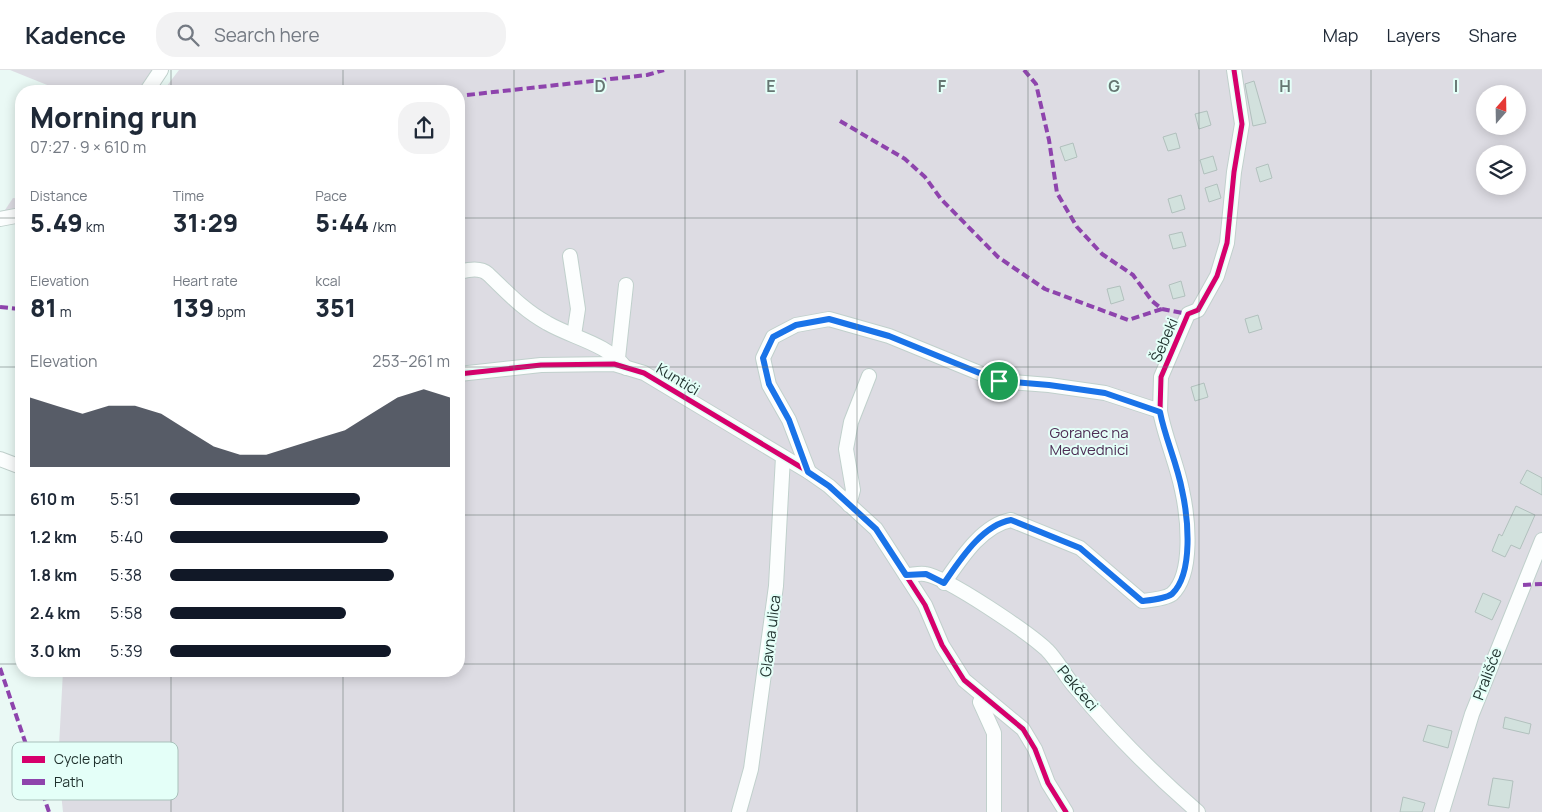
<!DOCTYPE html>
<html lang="en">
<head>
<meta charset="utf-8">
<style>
  :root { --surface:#fff; --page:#f2f2f3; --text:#1f2937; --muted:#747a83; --line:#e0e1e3; --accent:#111827 }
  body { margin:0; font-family:Manrope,sans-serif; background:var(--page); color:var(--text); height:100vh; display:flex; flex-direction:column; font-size:19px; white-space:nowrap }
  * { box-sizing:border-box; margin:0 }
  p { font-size:16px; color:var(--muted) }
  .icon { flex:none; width:28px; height:28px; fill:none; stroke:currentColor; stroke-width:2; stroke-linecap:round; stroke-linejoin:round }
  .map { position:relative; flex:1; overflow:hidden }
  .details { position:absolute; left:15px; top:15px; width:450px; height:592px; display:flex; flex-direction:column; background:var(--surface); border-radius:20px; box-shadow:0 2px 12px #0003 }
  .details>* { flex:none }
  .needle { width:32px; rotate:20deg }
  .controls { position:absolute; left:1476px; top:15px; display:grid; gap:10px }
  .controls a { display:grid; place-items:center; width:50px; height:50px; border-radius:50%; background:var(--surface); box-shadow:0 2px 12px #0003; font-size:25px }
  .pin { position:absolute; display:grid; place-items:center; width:42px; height:42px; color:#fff; margin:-21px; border:2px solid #fff; border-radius:50%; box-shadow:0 1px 5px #0007 }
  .round { display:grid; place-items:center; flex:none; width:52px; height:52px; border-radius:20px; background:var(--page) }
  .overview { display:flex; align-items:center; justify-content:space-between; height:85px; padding:0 15px }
  h1 { font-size:28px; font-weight:800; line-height:38px }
  .figures { display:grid; grid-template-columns:repeat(3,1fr); gap:8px; height:85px; padding:5px 15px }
  .figures div { display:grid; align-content:center }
  .figures b { font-size:25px; font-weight:800 }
  .figures small { font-size:14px; font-weight:400 }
  .figures p { font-size:14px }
  .chart { height:140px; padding:10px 15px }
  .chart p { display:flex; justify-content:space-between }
  .chart svg { width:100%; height:90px; margin-top:5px; fill:var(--accent); opacity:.7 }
  ul { padding:0 15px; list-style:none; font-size:16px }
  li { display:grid; grid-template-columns:80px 60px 1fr; align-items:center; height:38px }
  li i { height:12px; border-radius:6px; background:var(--accent) }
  header { display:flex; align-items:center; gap:30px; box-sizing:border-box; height:70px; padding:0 25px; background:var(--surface); border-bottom:1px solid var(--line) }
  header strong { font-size:24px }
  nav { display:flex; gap:28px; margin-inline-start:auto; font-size:18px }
  .search { width:350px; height:45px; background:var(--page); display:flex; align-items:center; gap:12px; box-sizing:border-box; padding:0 18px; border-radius:20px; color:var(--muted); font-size:19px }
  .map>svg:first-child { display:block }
</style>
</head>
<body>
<header>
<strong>Kadence</strong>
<div class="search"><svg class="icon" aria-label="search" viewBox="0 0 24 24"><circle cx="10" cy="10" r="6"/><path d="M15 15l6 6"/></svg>Search here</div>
<nav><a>Map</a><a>Layers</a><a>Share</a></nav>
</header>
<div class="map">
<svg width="1542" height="742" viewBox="0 0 1542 742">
  <rect width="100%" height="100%" fill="#eaf9f5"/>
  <g fill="#dddce3" fill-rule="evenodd">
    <polygon points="10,0 156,0 143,21 62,21"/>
    <path d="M179,0H1542V742H63L61,723L56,719L49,681L59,676L63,601H459V21H163ZM1485,24H1518V56H1485ZM1485,84H1518V116H1485Z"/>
    <polygon points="13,128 21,129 21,142 1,146"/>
  </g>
  <g fill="#d2e1dd" stroke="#b1c0bd">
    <polygon points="1254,11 1266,53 1253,56 1245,14"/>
    <polygon points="1207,41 1211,55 1199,59 1195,44"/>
    <polygon points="1176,63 1180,78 1168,81 1163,67"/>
    <polygon points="1073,73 1077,87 1065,91 1060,77"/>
    <polygon points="1213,86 1217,100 1204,104 1200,90"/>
    <polygon points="1268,94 1272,108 1260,112 1256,98"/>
    <polygon points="1217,114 1221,128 1209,132 1205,118"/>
    <polygon points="1181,125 1185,139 1172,143 1168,129"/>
    <polygon points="1182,162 1186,176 1173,179 1169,165"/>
    <polygon points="1181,211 1185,226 1173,229 1169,215"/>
    <polygon points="1120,216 1124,230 1111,234 1107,219"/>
    <polygon points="1258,245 1262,259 1249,263 1245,249"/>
    <polygon points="1204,313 1208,327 1195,331 1191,317"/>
    <polygon points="1527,400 1542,408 1542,425 1520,413"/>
    <polygon points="1516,436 1535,445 1520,479 1511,475 1505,487 1492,481 1499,464 1502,466"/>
    <polygon points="1483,523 1501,531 1492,550 1475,542"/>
    <polygon points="1505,647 1531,654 1529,664 1503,658"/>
    <polygon points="1428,655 1452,661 1448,678 1423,671"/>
    <polygon points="1493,708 1513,711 1509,738 1488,735"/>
    <polygon points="1403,727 1425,733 1422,742 1400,742"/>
  </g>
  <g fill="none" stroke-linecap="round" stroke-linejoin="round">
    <g stroke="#c0d0cc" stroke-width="16">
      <g id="minor">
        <polyline points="147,21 161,0"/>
        <polyline points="0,149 21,145"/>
        <polyline points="570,186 578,239 574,265"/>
        <path d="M459,202C468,200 480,197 488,204C507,222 523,240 547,253C573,268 606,273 626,298"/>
        <polyline points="618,288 626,215"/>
        <polyline points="459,304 541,295 614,294 644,303 809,402 829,416 876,459 925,535 942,575 964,610 1023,659 1035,679 1048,713 1066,742"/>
        <polyline points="0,389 21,397"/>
        <polyline points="809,402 789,350 769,315 763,288 773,267 796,255 829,249 889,266 999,311 1049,315 1105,323 1160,341 1161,307 1188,244 1198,240 1217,206 1227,173 1234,102 1242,54 1234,0"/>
        <polyline points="849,435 853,420 846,379 851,352 869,306"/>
        <path d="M906,505C912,505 919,503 925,504C947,507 1029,563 1047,580C1058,591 1065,606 1075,617C1112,662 1154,704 1198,742"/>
        <path d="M944,513C960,490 982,455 1011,450L1080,478L1142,531C1151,530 1165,529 1172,524C1194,504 1188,447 1182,420C1177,394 1165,368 1160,341"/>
        <polyline points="983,626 980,632 994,663 994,742"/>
        <polyline points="739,742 751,699 776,516 783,387"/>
        <polyline points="1442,742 1472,644 1542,470"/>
      </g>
    </g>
    <use href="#minor" stroke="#fcfefe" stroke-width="14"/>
    <g stroke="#8e44ad" stroke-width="4" stroke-dasharray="8 4" stroke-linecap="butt">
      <polyline points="1024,0 1036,14 1049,70 1057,123 1077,157 1102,184 1133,205 1152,231 1162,239 1188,244"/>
      <polyline points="467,25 647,5 664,0"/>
      <polyline points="840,51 905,89 925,107 941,129 998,187 1045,219 1128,250 1162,239"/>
      <polyline points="0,237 21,239"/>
      <polyline points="1523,515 1542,514"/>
      <polyline points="0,598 49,742"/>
    </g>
    <g stroke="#e4fff8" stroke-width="8">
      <g id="cycleway">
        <polyline points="459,304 541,295 614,294 644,303 809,402 829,416 876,459 925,535 942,575 964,610 1023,659 1035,679 1048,713 1066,742"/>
        <polyline points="809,402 789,350 769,315 763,288 773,267 796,255 829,249 889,266 999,311 1049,315 1105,323 1160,341 1161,307 1188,244 1198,240 1217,206 1227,173 1234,102 1242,54 1234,0"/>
      </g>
    </g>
    <use href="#cycleway" stroke="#d6006c" stroke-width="5"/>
  </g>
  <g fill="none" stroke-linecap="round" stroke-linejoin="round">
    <g stroke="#fff" stroke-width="10">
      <path id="route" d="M829,249L889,266L999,311L1049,315L1105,323L1160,342C1165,368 1177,393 1182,420C1188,447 1194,503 1172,524C1165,529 1151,530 1142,531L1080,478L1011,450C982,455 960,490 944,513L926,504L906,505L876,459L829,416L808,402L789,350L769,314L763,288L773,267L796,255Z"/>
    </g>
    <use href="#route" stroke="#1a73e8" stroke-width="6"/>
  </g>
  <path fill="none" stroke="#667773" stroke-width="1" stroke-opacity="0.55" d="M171,0V21M343,0V21M514,0V742M685,0V742M857,0V742M1028,0V742M1199,0V742M1371,0V742M0,148H21M459,148H1542M0,297H21M459,297H1542M0,445H21M459,445H1542M0,594H21M459,594H1542M171,601V742M343,601V742"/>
  <g text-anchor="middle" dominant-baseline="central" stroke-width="4" stroke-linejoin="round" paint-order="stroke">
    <g font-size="15" fill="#1f312d" stroke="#e4fff8">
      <text transform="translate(1164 270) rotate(-67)">Šebeki</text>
      <text transform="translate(678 309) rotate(31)">Kuntići</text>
      <text transform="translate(770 566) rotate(-83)">Glavna ulica</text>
      <text transform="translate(1487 604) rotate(-69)">Prališće</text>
      <text transform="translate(1078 618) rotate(50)">Pekčeci</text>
    </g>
    <g font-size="15" fill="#4d2d54" stroke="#e4fff8">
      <text x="1089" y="362">Goranec na<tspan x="1089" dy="17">Medvednici</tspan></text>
    </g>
  </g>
  <rect x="12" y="672" width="166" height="58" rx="8" fill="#e4fff8" stroke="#a9c1bb" stroke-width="1"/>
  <rect x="22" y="686" width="23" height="7" fill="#d6006c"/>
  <rect x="22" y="709" width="23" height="6" fill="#8e44ad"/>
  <g font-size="14" fill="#1f312d">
    <text x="54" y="694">Cycle path</text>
    <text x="54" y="717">Path</text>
  </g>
  <g font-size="16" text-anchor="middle" font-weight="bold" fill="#667773" stroke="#e4fff8" stroke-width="4" stroke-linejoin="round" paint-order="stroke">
    <text x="600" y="22">D</text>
    <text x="771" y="22">E</text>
    <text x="942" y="22">F</text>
    <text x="1114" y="22">G</text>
    <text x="1285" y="22">H</text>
    <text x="1456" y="22">I</text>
  </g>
</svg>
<div class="controls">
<a><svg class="needle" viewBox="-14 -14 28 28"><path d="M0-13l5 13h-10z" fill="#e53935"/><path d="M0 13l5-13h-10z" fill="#747a83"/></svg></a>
<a><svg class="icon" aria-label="layers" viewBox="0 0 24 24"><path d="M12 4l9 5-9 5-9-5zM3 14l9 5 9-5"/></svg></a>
</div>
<div class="pin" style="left:999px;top:311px;background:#1e9e55"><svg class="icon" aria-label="arrive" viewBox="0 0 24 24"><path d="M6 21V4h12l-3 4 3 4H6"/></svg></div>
<section class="details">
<div class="overview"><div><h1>Morning run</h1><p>07:27 · 9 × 610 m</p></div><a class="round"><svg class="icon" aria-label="share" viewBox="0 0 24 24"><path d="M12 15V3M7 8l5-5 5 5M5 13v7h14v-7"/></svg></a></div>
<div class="figures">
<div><p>Distance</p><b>5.49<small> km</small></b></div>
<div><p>Time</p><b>31:29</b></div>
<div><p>Pace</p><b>5:44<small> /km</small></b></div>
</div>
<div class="figures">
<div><p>Elevation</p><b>81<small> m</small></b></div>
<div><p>Heart rate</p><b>139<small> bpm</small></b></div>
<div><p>kcal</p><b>351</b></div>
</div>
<div class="chart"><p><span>Elevation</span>253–261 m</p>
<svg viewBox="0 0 160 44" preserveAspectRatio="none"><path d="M0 44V10L10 14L20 18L30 14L40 14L50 18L60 26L70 34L80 38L90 38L100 34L110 30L120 26L130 18L140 10L150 6L160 10V44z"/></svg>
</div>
<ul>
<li><b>610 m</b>5:51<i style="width:68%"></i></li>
<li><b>1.2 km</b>5:40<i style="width:78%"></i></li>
<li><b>1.8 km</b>5:38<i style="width:80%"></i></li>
<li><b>2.4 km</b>5:58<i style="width:63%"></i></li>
<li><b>3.0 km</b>5:39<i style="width:79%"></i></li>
</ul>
</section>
</div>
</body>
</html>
